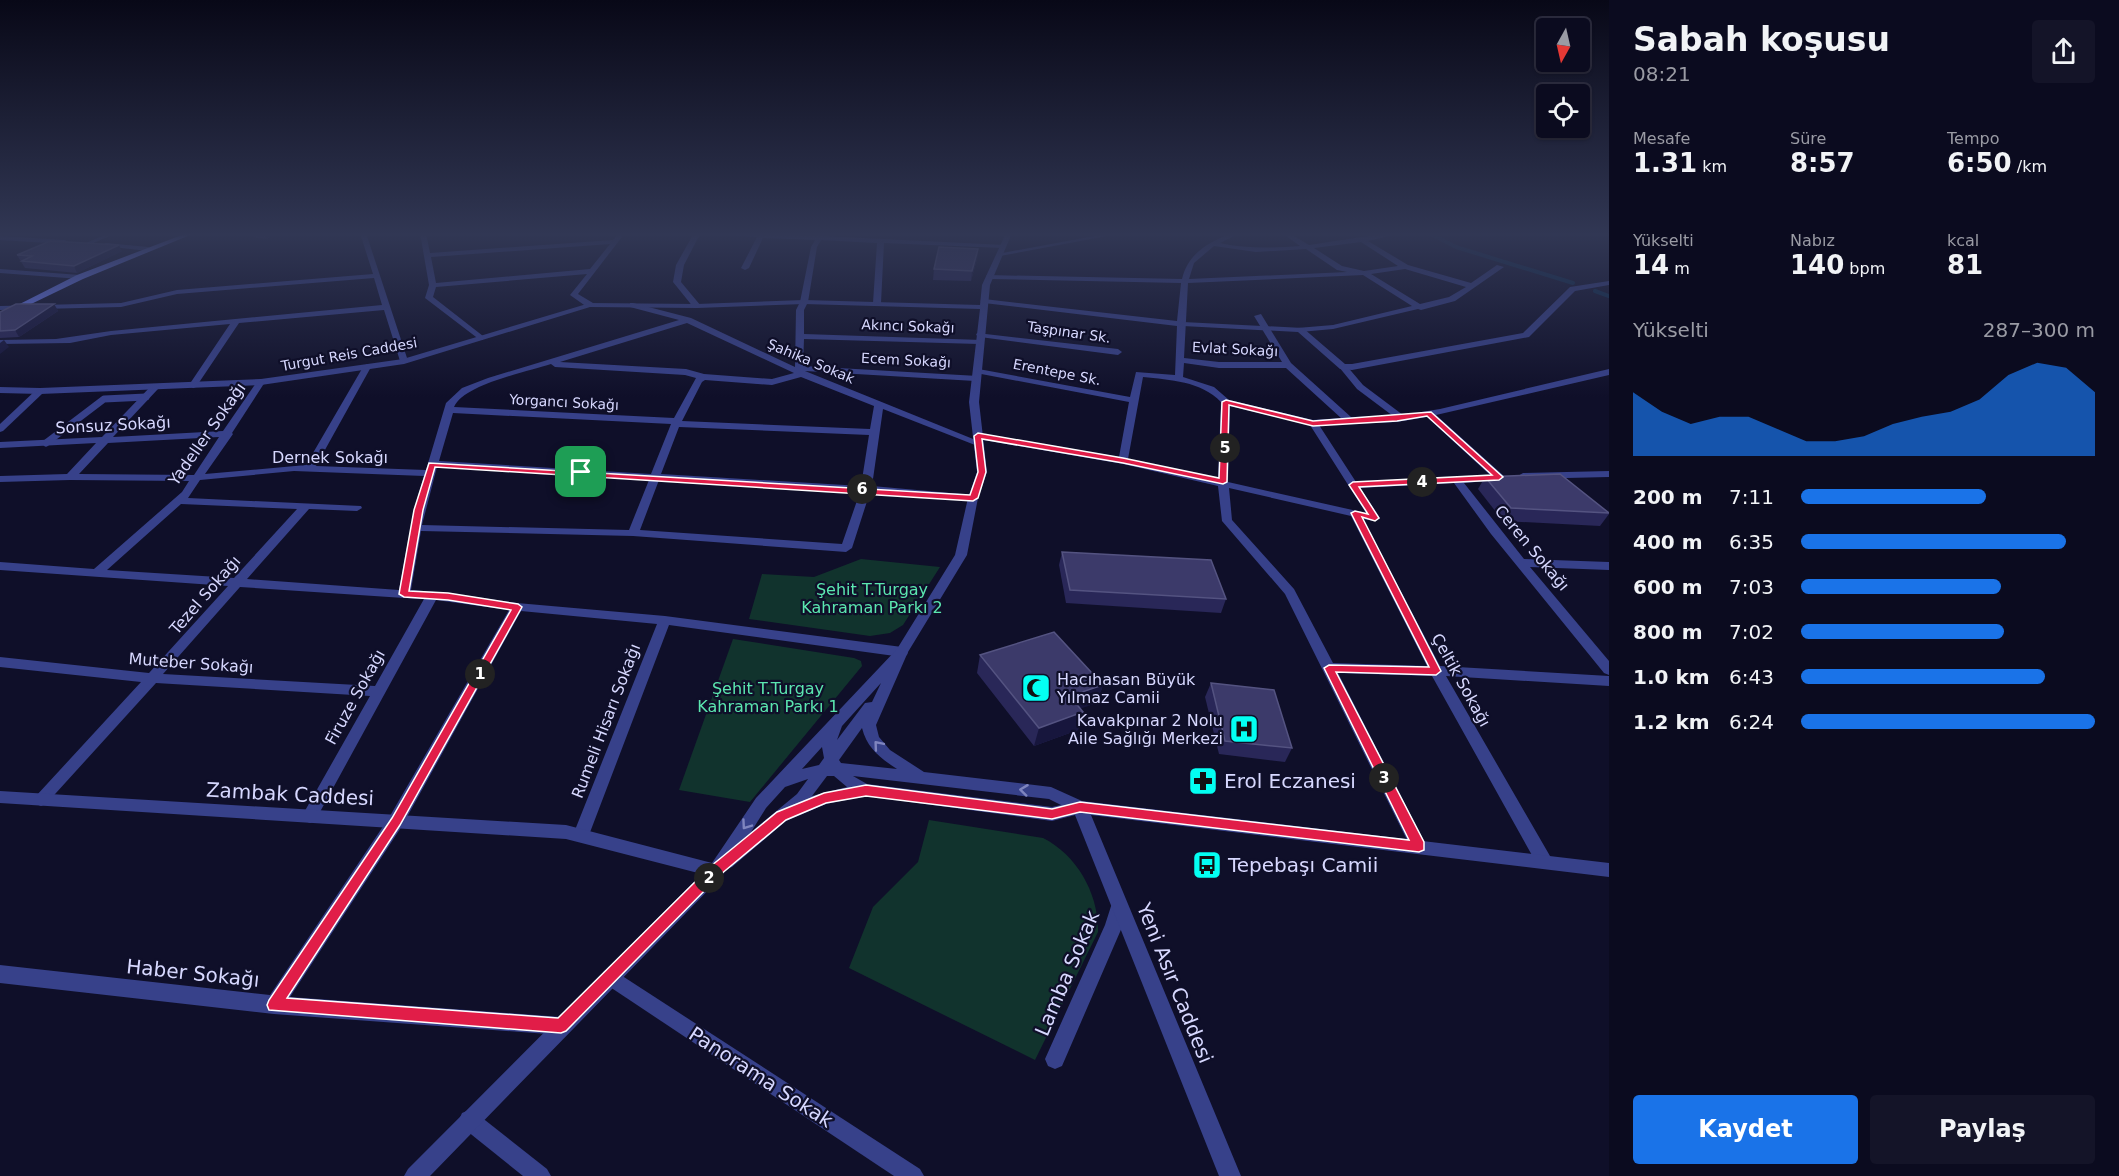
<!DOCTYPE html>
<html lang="tr">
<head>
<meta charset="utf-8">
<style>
  :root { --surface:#0b0b1f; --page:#141428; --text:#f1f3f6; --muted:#9a9ba4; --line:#2b2b3d; --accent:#1a73e8 }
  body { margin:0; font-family:"DejaVu Sans",sans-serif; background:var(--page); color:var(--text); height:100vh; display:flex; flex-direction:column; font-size:22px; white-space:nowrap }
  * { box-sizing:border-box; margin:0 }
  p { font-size:20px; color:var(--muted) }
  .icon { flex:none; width:33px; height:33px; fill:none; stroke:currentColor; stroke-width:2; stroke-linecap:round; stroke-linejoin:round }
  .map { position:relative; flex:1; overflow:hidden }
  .details { display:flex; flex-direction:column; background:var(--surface); width:510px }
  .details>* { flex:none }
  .needle { width:39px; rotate:188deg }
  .fabs { position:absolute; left:1536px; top:18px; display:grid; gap:12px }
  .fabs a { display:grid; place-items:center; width:54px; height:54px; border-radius:6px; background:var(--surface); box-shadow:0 2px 4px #0004,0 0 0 2px var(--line); font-size:30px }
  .pin { position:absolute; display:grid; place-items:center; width:51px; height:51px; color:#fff; margin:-26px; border-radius:12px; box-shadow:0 3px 9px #0006 }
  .km { position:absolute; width:30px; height:30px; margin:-15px; border-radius:50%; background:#222; color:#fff; font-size:16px; line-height:30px; text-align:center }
  .round { display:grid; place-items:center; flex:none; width:63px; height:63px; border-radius:6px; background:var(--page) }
  .overview { display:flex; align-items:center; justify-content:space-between; height:102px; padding:0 24px }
  h1 { font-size:33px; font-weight:800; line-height:45px }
  .metrics { display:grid; grid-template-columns:repeat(3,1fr); gap:9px; height:102px; padding:6px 24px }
  .metrics div { display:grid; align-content:center }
  .metrics b { font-size:26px; font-weight:800 }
  .metrics small { font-size:16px; font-weight:400 }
  .metrics p { font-size:16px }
  .chart { height:168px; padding:12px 24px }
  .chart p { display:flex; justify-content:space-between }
  .chart svg { width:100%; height:108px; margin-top:6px; fill:var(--accent); opacity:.7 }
  .cta { display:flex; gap:12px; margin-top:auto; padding:12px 24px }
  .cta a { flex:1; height:69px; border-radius:6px; background:var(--accent); color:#fff; font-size:24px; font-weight:800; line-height:69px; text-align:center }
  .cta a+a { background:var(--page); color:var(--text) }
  ul { padding:0 24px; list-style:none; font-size:20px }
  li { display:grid; grid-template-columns:96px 72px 1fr; align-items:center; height:45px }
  li i { height:15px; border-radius:8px; background:var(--accent) }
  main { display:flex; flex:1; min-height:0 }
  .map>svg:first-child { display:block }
</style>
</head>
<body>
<main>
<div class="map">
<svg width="1609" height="1176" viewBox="0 0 1609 1176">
  <rect width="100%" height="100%" fill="#0f0f29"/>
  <g fill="#11332d">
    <polygon points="861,559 940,567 903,625 890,633 870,636 749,619 762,574 814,577"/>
    <polygon points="733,639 854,658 861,661 862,666 750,802 679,790"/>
    <path d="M929,820L1043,838C1077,855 1099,894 1098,932L1035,1060L849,968L873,907L918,862Z"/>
  </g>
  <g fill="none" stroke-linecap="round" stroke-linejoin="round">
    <g stroke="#0a2c4d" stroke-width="4">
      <polyline points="1429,233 1456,247 1573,283"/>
      <polyline points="1595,291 1609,296"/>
    </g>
    <polyline stroke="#37418a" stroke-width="7" points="46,443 104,399 146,397"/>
    <g fill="#37418a" fill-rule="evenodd">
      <polygon points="109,233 117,233 91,244 86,243"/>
      <polygon points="360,233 366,233 408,361 407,363 400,361 384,310 239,323 196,387 193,388 189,385 230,324 111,335 70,343 0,344 0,340 56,339 111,331 382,305 374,278 177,294 121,307 0,310 0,306 121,303 177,290 373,274"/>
      <path d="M420,233H426L430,253L613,240L619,233H625L578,294L593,303V307H587L570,295L587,274L436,287L433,297L483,336V340H480L425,298L429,285ZM610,244L590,269L436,283L431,257Z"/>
      <path d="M694,233H761L817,236L819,233H825L823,236L1005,245L1006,246L1003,248L884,243L881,303L877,305L873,303L877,243L821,240L817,247L808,302L804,310V334L982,340V344H979L804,339L803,366L978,376L979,378L975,381L805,371L983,443L978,446L975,445L883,409L872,486L973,495L978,498L973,501L870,492L852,548L846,552L633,536L421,531L411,590L448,593L517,603L665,616L902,647L907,649L908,652L907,655L902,657L669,625L589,835L587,840L581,842L575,840L573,835L657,624L521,611L402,826L290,997L561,1017L568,1019L570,1026L568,1033L561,1035L274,1014L0,983V965L270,995L390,816L509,610L436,600L315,821L310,823L305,821L302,816L370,696L156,683L46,804L41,806L36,804L33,800L36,796L141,682L0,667V657L149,673L228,586L0,570V562L94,569L182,492L189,481L70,480L0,482V476L67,474L96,443L0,448V442L102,437L152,385L155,384L159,387L158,389L113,437L223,431L258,380L261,379L265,382L232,433L233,434L205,474L306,465L363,367L367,364L371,367L316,466L426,470L446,403L462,388L488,378L679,320L630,307V303H633L691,318L795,367L796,310L800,302L811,247L815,240L763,238L749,268L745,270L741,268L757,237L700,234L684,265L681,282L701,306L697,308H694L673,282L676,265ZM687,323L794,373L772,379L704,374L686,369L560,362ZM551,364L555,367L685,375L696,378L674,418L454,407C464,384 527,372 551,364ZM801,377L874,406L870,429L682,421L702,382L705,380L772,385ZM453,413L671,424L651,474L439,461ZM679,427L869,435L861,486L661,474ZM219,437L194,475L79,474L108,443ZM437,467L649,480L629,530L422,525ZM294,471L424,476L414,510L399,590L247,579L309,509L357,511L362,508L361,506L188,498L200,480ZM659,480L860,492L842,544L640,530ZM181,504L297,509L234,578L107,570ZM240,587L404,598L424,599L375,686L163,674Z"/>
      <polygon points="1110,233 1123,233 1000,256 997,254"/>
      <path d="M1232,233H1240L1220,243C1247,249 1273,248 1300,246L1282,233H1289L1309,245L1388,233H1401L1368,241L1408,265L1471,283L1497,265L1504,267L1455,301L1421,310L1418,309L1333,329L1300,332L1296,330L1297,328L1333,325L1412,306L1363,275L1188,283L1184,358L1219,362H1282L1254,316L1261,314L1291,363L1351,417L1393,416L1357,389L1339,367L1343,364L1346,365L1363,385L1403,415L1440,409L1609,369V375L1436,415L1505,477L1500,480L1464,483L1524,559L1609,562V570L1530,567L1609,661V675L1604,673L1491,534L1454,483L1360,488L1380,518L1375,521L1363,519L1440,666L1609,676V686L1446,676L1550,856L1552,861L1550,866L1544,868L1538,866L1432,676L1338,673L1427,847L1425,852L1419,854L1413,852L1285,594L1222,521L1218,486L1123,464L978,439L973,436L978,433L1119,457L1129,402L976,373L973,372V368L1130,397L1136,372L1175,375L1177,326L984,303L980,301L984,299L1177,321L1181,283L990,279L986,277L987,275L1182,279C1188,253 1209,242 1232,233ZM1361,242L1398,266L1364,271L1342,266L1314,248ZM1214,246L1256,252L1306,249L1337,270L1347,272L1189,279L1194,263ZM1405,269L1466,287L1449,297L1420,304L1371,274ZM1184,363L1219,368H1286L1341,418L1313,420L1229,400L1214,387L1183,377ZM1143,377C1170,380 1201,381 1221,402L1218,479L1128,459ZM1230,406L1310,425L1366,513L1228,482ZM1427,417L1490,475L1356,482L1319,425L1397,422ZM1229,488L1351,516L1427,666L1333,663L1294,589L1232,520Z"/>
      <polygon points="0,236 65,240 68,242 65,244 0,240"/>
      <polygon points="106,243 148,247 151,249 148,251 104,246 104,244"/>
      <polygon points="0,269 80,275 84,277 80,279 0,273"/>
      <polygon points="977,333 1118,349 1122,352 1118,355 980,337 976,335"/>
      <polygon points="40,388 44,391 43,393 3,431 0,432 0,424 37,389"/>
      <polygon points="1609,471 1609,477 1523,479 1518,476 1523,473"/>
      <polygon points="1119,897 1125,900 1127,905 1123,925 1062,1066 1055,1069 1048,1066 1045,1059 1105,925 1113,900"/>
      <polygon points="610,968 920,1169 924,1176 894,1176 604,983 601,977 604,971"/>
      <polygon points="469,1110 476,1113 547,1169 551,1176 523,1176 462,1127 459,1120 462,1113"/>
    </g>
    <g fill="#37418a" fill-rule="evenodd">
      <path d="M1006,233H1012L990,285L979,402L987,472L978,498L967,555L908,652L876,725L879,737L890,750L924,772L1051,787L1082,801L1609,863V877L1091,815L1241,1176H1219L1075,815L1052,821L866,796L826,804L786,821L732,867L726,869L722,876L430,1176H404L408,1169L702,874L566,839L0,803V791L566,825L712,863L756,798L897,649L955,555L968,498L977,472L969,402L980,309L804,304L697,308L590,307L404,364L261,385L40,394L0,393V387L40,388L261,379L403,359L590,303L697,304L804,300L980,305L982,285ZM881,683L872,702L865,703L837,740L842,726ZM862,728C867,748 880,758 897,769L841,763L839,760ZM822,747L824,758L819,765L802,769ZM827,776H834L847,787L812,796ZM853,776L1049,799L1061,805L1052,807L867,784ZM808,779L797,794L751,832L766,808L785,787Z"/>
      <polygon points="1609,281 1609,285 1575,291 1529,337 1352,370 1340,369 1298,332 1183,326 1179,324 1183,322 1303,328 1345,364 1352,364 1523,333 1570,287"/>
    </g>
    <polygon fill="#6e80ff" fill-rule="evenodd" points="187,233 195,233 83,279 0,319 0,314 77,275"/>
  </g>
  <g fill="#292758">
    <polygon points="231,233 280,233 266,239"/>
    <polygon points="978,249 977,259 971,281 933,280 934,269"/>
    <polygon points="122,251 77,273 25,268 17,255"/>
    <polygon points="54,304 58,311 19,337 0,338 0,312"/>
    <polygon points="1485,477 1609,512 1609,514 1600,526 1503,521 1478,489"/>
    <polygon points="1062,552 1226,599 1221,613 1066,603 1059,565"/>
    <polygon points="980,655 1103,685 1097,703 1080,708 1083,712 1078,730 1034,746 977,673"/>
    <polygon points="1211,683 1292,748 1285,762 1219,754 1205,697"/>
  </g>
  <g fill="#17163d">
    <polygon points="264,233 280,233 266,239"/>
    <polygon points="119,245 122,251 77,273 74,266"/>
    <polygon points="978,249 977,259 971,281 972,271"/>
    <polygon points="54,304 58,311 19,337 15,330"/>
    <polygon points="4,340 9,347 0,354 0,343"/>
    <polygon points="1103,685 1097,703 1065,714 1070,696"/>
    <polygon points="1083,712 1078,730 1034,746 1039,728"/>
  </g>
  <g fill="#3c3a6a" stroke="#545381" stroke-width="1.5">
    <polygon points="50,241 119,245 74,266 22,261 32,256 17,255"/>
    <polygon points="939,247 978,249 972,271 934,269"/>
    <polygon points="16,304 54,304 15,330 0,331 0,312"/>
    <polygon points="1560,474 1609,513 1511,508 1485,477"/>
    <polygon points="1062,552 1211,560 1226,599 1070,590"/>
    <polygon points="1054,632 1103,685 1070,696 1083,712 1039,728 980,655"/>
    <polygon points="1211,683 1274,690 1292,748 1225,741"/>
  </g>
  <defs><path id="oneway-chevron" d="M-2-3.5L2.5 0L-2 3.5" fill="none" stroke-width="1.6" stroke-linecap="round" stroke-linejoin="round" transform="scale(1.5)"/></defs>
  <g stroke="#7f85bf">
    <use href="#oneway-chevron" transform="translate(878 745) rotate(-130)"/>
    <use href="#oneway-chevron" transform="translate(1024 790) rotate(-173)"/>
    <use href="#oneway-chevron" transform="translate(746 825) rotate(125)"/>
  </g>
  <linearGradient id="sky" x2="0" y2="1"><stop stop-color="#080817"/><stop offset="0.59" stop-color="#313754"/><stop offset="1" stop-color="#313754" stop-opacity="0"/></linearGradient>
  <rect width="1609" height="397" fill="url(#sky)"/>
  <path fill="#e11d48" stroke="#fff" stroke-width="1.5" fill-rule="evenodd" d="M1226,400L1313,421L1431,412L1503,477L1499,480L1359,487L1379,518L1375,521L1362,517L1441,671L1436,675L1336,672L1424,842V850L1419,852L1080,812L1052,819L866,796L826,803L786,820L720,875L566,1031L561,1033L269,1010L267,1005L269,1000L392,818L511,610L448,600L404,597L399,594L414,510L429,463L970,495L978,472L974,436L978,433L1123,458L1219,478L1222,402ZM1229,405L1313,426L1397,421L1427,416L1492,475L1353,482L1349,485L1368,514L1355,511L1351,513L1429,667L1329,665L1324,668L1409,840L1080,802L1052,809L866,785L824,793L777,812L711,866L558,1018L287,998L400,825L522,607L518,604L448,593L409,591L423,510L435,467L973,501L978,498L986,472L982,439L1123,463L1223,484L1227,482Z"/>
  <defs>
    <g id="mosque-square" transform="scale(1.5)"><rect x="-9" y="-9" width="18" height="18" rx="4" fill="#03fff2" stroke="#0f0f29"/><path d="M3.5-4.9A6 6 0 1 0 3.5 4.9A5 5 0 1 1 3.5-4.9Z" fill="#111"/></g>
    <g id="hospital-square" transform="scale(1.5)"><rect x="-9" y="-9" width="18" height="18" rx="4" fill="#03fff2" stroke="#0f0f29"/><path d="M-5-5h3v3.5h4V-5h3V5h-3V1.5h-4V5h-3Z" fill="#111"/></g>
    <g id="pharmacy-square" transform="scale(1.5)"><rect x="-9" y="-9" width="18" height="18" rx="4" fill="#03fff2" stroke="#0f0f29"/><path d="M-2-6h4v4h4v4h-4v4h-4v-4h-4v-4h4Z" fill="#111"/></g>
    <g id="bus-square" transform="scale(1.5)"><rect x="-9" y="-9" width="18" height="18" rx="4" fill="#03fff2" stroke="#0f0f29"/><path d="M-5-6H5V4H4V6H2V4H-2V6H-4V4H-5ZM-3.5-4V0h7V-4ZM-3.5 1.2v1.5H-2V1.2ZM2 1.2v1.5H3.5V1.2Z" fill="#111"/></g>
  </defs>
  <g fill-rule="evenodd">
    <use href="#mosque-square" x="1036" y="688"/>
    <use href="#hospital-square" x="1244" y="729"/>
    <use href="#pharmacy-square" x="1203" y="781"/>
    <use href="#bus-square" x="1207" y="865"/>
  </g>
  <g text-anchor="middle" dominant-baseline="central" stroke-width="4.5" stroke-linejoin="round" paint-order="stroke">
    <g font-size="14" fill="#d7d8ff" stroke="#0f0f29">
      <text transform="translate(908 326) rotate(2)">Akıncı Sokağı</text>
      <text transform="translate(1069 332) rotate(8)">Taşpınar Sk.</text>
      <text transform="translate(1235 349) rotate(3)">Evlat Sokağı</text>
      <text transform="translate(349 354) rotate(-10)">Turgut Reis Caddesi</text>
      <text transform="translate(906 360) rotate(3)">Ecem Sokağı</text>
      <text transform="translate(811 361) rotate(23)">Şahika Sokak</text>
      <text transform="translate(1057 372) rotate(11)">Erentepe Sk.</text>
      <text transform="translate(564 402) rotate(3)">Yorgancı Sokağı</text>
    </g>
    <g font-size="16" fill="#d7d8ff" stroke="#0f0f29">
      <text transform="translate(113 425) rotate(-3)">Sonsuz Sokağı</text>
      <text transform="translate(207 434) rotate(-55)">Yadeller Sokağı</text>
      <text x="330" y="457">Dernek Sokağı</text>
      <text transform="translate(1532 548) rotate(50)">Ceren Sokağı</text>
      <text transform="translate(205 595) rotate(-49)">Tezel Sokağı</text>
      <text transform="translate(191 663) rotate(4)">Muteber Sokağı</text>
      <text transform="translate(1461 680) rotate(61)">Çeltik Sokağı</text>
      <text transform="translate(355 697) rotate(-61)">Firuze Sokağı</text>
      <text transform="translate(606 721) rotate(-69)">Rumeli Hisarı Sokağı</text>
    </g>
    <g font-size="16" fill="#5be6af" stroke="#0f0f29">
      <text x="872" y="589">Şehit T.Turgay<tspan x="872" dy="18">Kahraman Parkı 2</tspan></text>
      <text x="768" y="688">Şehit T.Turgay<tspan x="768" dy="18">Kahraman Parkı 1</tspan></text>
    </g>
    <g font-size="16" fill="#d7d8ff" stroke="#0f0f29" text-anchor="start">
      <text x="1057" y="679">Hacıhasan Büyük<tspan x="1057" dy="18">Yılmaz Camii</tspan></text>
      <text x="1223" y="720" text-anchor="end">Kavakpınar 2 Nolu<tspan x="1223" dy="18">Aile Sağlığı Merkezi</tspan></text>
    </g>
    <g font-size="20" fill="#d7d8ff" stroke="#0f0f29" text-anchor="start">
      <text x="1224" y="781">Erol Eczanesi</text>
      <text x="1228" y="865">Tepebaşı Camii</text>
    </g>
    <g font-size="20" fill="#d7d8ff" stroke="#0f0f29">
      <text transform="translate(290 794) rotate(3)">Zambak Caddesi</text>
      <text transform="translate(193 973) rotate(6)">Haber Sokağı</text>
      <text transform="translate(1067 973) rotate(-67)">Lamba Sokak</text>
      <text transform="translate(1175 983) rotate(68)">Yeni Asır Caddesi</text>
      <text transform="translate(761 1077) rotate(33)">Panorama Sokak</text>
    </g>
  </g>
</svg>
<div class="fabs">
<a><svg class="needle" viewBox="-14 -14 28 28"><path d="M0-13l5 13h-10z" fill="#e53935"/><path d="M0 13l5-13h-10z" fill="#9a9ba4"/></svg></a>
<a><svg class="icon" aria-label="locate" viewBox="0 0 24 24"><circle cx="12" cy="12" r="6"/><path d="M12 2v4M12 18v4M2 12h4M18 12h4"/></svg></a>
</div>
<div class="pin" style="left:581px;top:472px;background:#1e9e55"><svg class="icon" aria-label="arrive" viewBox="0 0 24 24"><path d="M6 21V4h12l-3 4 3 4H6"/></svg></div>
<b class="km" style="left:480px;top:674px">1</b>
<b class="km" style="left:709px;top:878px">2</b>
<b class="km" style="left:1384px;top:778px">3</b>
<b class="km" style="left:1422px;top:482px">4</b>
<b class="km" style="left:1225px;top:448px">5</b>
<b class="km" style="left:862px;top:489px">6</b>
</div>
<section class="details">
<div class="overview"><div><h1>Sabah koşusu</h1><p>08:21</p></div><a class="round"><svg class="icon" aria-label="share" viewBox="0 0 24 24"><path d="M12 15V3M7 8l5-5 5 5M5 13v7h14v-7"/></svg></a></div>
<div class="metrics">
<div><p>Mesafe</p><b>1.31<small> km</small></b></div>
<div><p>Süre</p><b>8:57</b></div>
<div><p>Tempo</p><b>6:50<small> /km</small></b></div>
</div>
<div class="metrics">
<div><p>Yükselti</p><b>14<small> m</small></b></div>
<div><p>Nabız</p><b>140<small> bpm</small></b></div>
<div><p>kcal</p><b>81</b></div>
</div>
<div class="chart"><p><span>Yükselti</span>287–300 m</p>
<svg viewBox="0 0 160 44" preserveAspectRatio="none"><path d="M0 44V18L10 26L20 31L30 28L40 28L50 33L60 38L70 38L80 36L90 31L100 28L110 26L120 21L130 11L140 6L150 8L160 18V44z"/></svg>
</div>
<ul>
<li><b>200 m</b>7:11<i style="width:63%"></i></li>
<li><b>400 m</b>6:35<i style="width:90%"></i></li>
<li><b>600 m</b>7:03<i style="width:68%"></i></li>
<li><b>800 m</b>7:02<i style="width:69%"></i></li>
<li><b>1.0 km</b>6:43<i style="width:83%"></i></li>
<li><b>1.2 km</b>6:24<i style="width:100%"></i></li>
</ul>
<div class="cta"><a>Kaydet</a><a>Paylaş</a></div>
</section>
</main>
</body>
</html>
